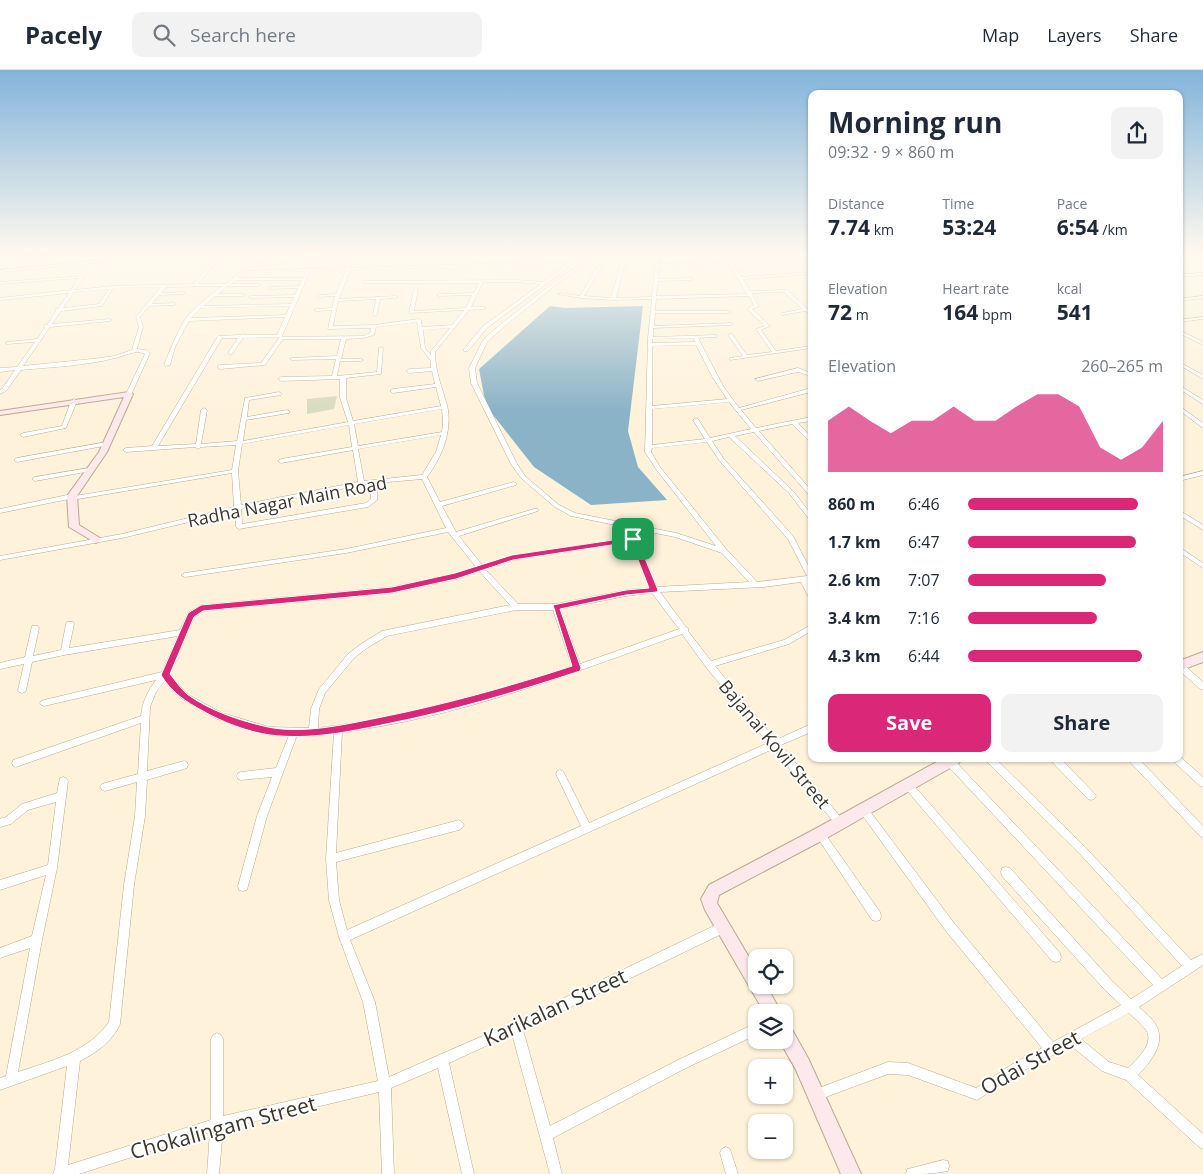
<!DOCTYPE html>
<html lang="en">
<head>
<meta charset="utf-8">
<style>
  :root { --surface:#fff; --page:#f2f2f3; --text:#1f2937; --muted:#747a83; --line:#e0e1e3; --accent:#db2777 }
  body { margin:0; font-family:"Open Sans",sans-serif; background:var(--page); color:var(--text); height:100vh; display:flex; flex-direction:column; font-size:19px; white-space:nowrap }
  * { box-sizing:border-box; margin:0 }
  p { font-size:16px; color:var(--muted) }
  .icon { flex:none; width:28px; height:28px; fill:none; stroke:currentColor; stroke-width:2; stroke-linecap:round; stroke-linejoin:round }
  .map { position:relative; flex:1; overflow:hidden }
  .side { position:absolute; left:808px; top:20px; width:375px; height:672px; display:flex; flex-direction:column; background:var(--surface); border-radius:10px; box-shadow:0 1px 4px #0004 }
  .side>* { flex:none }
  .tools { position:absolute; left:748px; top:879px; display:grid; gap:10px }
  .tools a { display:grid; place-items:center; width:45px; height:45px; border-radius:10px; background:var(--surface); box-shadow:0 1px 4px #0004; font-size:25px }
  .pin { position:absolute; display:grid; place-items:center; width:42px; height:42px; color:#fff; margin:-21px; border-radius:10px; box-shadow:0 2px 8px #0006 }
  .round { display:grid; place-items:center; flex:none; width:52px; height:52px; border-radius:10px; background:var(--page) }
  .head { display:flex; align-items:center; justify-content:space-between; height:85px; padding:0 20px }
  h1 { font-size:28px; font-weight:700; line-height:38px }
  .stats { display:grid; grid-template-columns:repeat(3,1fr); gap:8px; height:85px; padding:5px 20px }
  .stats div { display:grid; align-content:center }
  .stats b { font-size:21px; font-weight:700 }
  .stats small { font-size:14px; font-weight:400 }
  .stats p { font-size:14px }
  .chart { height:140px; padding:10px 20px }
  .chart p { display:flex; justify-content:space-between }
  .chart svg { width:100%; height:90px; margin-top:5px; fill:var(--accent); opacity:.7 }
  .primary-button { display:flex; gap:10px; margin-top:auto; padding:10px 20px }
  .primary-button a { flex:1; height:58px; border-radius:10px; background:var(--accent); color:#fff; font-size:20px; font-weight:700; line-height:58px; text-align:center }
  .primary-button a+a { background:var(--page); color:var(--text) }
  ul { padding:0 20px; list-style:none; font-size:16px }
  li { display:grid; grid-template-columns:80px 60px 1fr; align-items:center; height:38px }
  li i { height:12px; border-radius:6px; background:var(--accent) }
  header { display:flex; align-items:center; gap:30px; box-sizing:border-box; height:70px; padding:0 25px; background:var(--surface); border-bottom:1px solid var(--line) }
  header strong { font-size:24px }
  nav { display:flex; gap:28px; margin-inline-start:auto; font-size:18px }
  .search { width:350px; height:45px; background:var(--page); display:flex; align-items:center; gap:12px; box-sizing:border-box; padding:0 18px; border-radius:10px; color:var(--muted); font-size:19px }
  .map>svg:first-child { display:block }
</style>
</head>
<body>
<header>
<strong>Pacely</strong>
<div class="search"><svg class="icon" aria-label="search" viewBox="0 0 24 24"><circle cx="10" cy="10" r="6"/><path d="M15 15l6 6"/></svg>Search here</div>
<nav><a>Map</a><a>Layers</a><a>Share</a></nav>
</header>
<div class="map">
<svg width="1203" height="1104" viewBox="0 0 1203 1104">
  <rect width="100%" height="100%" fill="#fef2db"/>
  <polygon fill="#d9dcc0" points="337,326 334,339 307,344 307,329"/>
  <polygon fill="#8bb3c7" points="550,236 565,238 643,236 628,361 638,397 667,430 591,435 534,397 486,336 479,299"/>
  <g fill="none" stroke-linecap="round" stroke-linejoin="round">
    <g stroke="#b8aa8f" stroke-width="1">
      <g id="street">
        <polygon points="32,185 50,185 0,191 0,189"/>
        <path d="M201,185H205V188L215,189L218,185H222L198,214H225L243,201L307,199L309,198L311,199L346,198L351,187L334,188L332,186L310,190L248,197V195L260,185H265L254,194L308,188L309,185H313L312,187L324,185H357L355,186L351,198L572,191L580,185H585L487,258L468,281H464V279L483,256L541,214L516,212H483L471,237H484L486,238L484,239L469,240L435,282C435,301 442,317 447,335C453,360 442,387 427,407L440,432L514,412L517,414L516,415L442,436L456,462L534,439H538L539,440L538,441L459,466L482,495L512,486L633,467L636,469L656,517L749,512L722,483L675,467L571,446L555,437L521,408L511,394L471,313L469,298L483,270L502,253L556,211L594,185H599L558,213L506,255L487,272L475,298L477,313L517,394L525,406L559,435L575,443L676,463L716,476L656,399L645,382L648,268L652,229L613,230L581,228L558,224L560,223L580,226L598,196L600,195L602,196L584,226L611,228L623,185H627L616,228L652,227L656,185H660L659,194L727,191L724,185H728L731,190L811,187V189L733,193L741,207L811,202V204L743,209L750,221L787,220L811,242V245L805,241L782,245V243L803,239L784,222L751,223L754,225L753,226L759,236L752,239L770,256L761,260L776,281L811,276V278L730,290V288L743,286L728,265L730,264H732L747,285L772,282L756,259L765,256L747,239L754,235L749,226L656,229L655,241H729L731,242L729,243H655L654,256L731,253L733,254L731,255L653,258V267L716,265V267H714L698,268L723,316L739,338L811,318V322L741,340L756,358L811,347V351L798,353L811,367V372L809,371L792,354L759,361L811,420V426L809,425L754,362L735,366L793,421L811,444V450L809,449L789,423L729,367L712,371L723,388L793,466L811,501V510L808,511L811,518V527L808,526L801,512L764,517L660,522L686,557L688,558V561L711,591L784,570L811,555V561L789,574L715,596L776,670L811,654V662L781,675L843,750L845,753L843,756L840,757L837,756L773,679L350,870L375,932L389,1007L512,953L720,853L724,852L728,853L729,857L728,861L523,960L550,1056L678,990L756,953V965L686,998L553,1068L562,1104H550L512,964L449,993L474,1104H462L438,998L391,1018L394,1104H382L379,1022L223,1059L219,1104H207L210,1062L79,1104H53L55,1099L67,996L0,1020V1008L6,1006L30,878L0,888V878L32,866L46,805L0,820V810L48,795L56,732L28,740L11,754L0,757V749L6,747L22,734L57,723L60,708L63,707L66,708L68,711L57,798L42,870L18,1002C51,991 88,982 109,952L124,815L135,746L137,712L105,721L102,720L100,717L102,714L105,713L138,704L141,653L16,697L13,696L12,693L13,690L16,689L141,646C142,632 148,621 156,610L44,636L41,635L40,633L41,631L44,630L162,602L178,566L64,585L32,592L26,620L25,622L22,623L19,622L18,620L24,594L0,599V593L25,587L32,556H38L39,558L33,586L61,580L66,554L67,552H73L74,554L69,578L180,560L188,543L201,535L392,517L455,504L476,497L448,462L346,483L185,507L181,505L185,503L346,479L446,458L422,409L377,413V430L368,437L239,459L236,457L235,441L122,468L0,490V486L122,464L234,437L232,403L72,430L69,429L0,443V439L72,424L75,426L232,400L236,375L201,377L198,379L195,377L126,382L123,380L126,378L152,376L218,266L240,265L243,264L245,265H277L285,247L189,251L175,277L170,295L165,296L164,295C170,280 176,265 184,251C192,238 210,226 222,216L166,217L161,223L183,222L185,223L183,224L159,225L152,234L174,233L176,234L174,235L149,236L140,247L143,257L137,279L146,280L150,283L131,325L126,324L145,284C135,279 125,286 115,288C84,296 52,297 21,300L6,321L0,324V320L2,319L15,300L0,302V298L17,297L35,272L7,274L5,273L7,272L37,269L45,257L44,256V255H47L56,241L55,240V239H58L69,223L0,230V228L71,220L79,208L0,214V212L83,206L84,207L75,220L112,216L194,214L213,191L202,190ZM569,193L543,212L516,210L364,211V213H479L474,223L439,224L437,225L439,226L472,225L466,238L414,241L418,219L416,218L414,219L409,243L464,240L452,255L422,257L421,250L419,249L374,255L333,256L338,231L376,229L373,245L375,246L377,245L380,229L396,228L398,227L396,226L339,229L350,200ZM729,193L747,224L656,226L658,211L691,210L693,209L691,208L658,209L659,196ZM346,200L336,224L318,225L316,226L318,227L335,226L332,238L316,239L314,240L316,241L332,240L328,259L371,258L370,263L363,266L283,267L282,266L310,201ZM306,201L303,208H238L244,203ZM235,210H302L299,216L271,217L269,218L271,219L298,218L295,225L251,226L249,227L251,228L294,227L291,234L204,236L215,226H243L245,225L243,224H218L227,216H258L260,215L258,214H231ZM161,217L136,247L139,257L132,280L114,286L101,288L23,296L50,257L110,251L112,250L110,249L52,254L61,241L102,236L113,218ZM109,219L99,234L63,238L74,222ZM290,236L286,245L191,248L201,238ZM417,252L421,278L431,291V298L409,299L406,301L409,303L432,301L435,314L393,319L390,321L393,323L436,317L441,336L353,351L346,328V308L381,304L383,278L381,277L379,278L377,302L337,306L340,291H361L363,290L361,289H341L346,269L363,268L374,265L376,257ZM450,258L431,281V285L425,278L423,260ZM278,267L279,268L261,293L220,295L217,297L220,299L265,295L283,269H341L337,286L292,288L290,289L292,290L336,289L332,306L281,307L278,309L281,311L340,309V328L348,352L243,371L246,350L289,343V341L287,340L247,347L249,330L281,325L282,324L279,322L245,328L237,371L201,374L207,340L204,338L201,340L196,374L158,376L222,268H238L228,283L230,284H232L243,268ZM693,268L695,272L652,273V269ZM696,275L713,308L727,329L652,336V276ZM729,332L751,359L710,368L698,349L696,348L693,350L705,369L652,375V339ZM442,339L443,353L442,362L358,376L354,354ZM349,355L352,377L281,389L278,391L281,393L353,380L358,412L241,435L238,401L242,374ZM441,365L436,382L422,405L364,411L358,379ZM707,372L719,390L788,469L807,506L757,512L726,479L660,397L651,382L652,378ZM371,414V429L366,433L242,454L241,439L361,415ZM631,472L650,518L626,520L556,534H518L485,499L513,490ZM479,501L510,535L382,561L361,574L348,584L319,619L311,639L309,658L269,657L222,643L187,624L169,604L194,547L203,541L392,523L456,509ZM652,523L679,559L580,594L560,539L626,526ZM516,540H553L572,596C518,615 464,632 408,644C378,650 348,654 318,658L319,639L325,623L354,588L367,578L387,566ZM682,564L706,597L768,673L589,753L563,701L560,700L557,701L556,704L581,756L347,860L339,830L336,792L459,760L462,758L464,755L462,752L459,750L336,783L342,662C459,648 571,603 682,564ZM165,611L181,628L217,649L269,665H289L276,698L241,702L238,703L237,706L238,709L241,710L272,707L257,746L238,816L239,820L243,821L247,820L248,816L267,746L297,665L313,666L334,663L326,789L329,830L339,867L363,932L378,1011L223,1046V969L221,965L217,963L213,965L211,969V1050L68,1095L80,991C96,983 113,971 120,954L134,815L145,746L147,710L184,699L187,698L188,695L187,692L184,691L147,701L150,637L156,622Z"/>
        <polygon points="115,189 117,190 116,191 0,202 0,200"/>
        <polygon points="1203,203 1203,205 1179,207 1179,205"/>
        <polygon points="1203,226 1203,228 1179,231 1179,229"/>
        <polygon points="1203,247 1203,249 1179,252 1179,250"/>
        <polygon points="1179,260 1203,272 1203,275 1179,263"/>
        <polygon points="1179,292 1203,305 1203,309 1179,295"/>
        <polygon points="798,298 811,303 811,306 798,302 758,311 755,309"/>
        <polygon points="1179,315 1203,330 1203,334 1179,319"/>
        <polygon points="74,329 77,331 66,358 23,367 20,365 23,363 62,356 71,331"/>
        <polygon points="1179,336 1203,353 1203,358 1179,340"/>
        <polygon points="107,372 109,373 109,375 17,392 14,390 17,388"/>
        <polygon points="89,398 91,399 91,401 35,411 32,409 35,407"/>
        <polygon points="1203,401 1203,405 1179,411 1179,407"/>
        <polygon points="1179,440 1203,455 1203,460 1179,445"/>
        <polygon points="1179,477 1203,493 1203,498 1179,482"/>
        <polygon points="1179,592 1182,593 1203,612 1203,620 1200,619 1179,600"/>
        <polygon points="1179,686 1203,707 1203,717 1200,716 1174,692 1173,689 1179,689"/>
        <path d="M946,689H953L1162,909L1182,896L1080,784L987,692L986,689H996L1086,778L1191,890L1203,884V895L1139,937C1144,942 1152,948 1156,955C1166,974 1151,991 1138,1005L1203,1064V1079L1199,1077L1126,1010L1102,1001L1070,975L1057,982L1056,984L1051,986L1019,1003L977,1030L908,1005L888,1004L815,1031L811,1029L809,1025L811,1021L888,992L908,993L976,1018L1011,995L1042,978L946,861L860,742L858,739L860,736L863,735L866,736L954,853L1053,972L1121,935L1104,919L1002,806L1001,802L1002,798L1006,797L1010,798L1112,911L1131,929L1153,915L946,694L945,691ZM1129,943C1134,948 1142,954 1146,960C1155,974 1136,990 1128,998L1109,992L1081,969Z"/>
        <polygon points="1051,689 1061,689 1094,723 1096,726 1094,729 1091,730 1088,729 1052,692"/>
        <polygon points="1129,689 1139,689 1203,756 1203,768 1200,766 1130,692"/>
        <polygon points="907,710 910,711 1060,883 1061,887 1060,891 1056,892 1052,891 904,717 902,714 904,711"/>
        <polygon points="820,759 823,761 880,842 881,846 880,850 876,851 872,850 817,767 815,764 817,761"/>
        <polygon points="726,1077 730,1079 738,1104 726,1104 720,1083 722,1079"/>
        <path d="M943,1090L948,1091L949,1096L948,1101C934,1104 920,1104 906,1104L907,1099L912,1098Z"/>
      </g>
    </g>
    <g stroke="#b8aa8f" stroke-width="2">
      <g id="secondary">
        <polygon points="129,322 133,324 107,382 77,426 79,455 100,468 101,470 96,473 69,457 67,426 99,382 124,327 0,345 0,341"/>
        <polygon points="1203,582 1203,592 1179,601 1179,591"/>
        <polygon points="942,689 961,689 959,693 825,769 719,825 717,833 756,899 756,915 766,915 781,942 764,942 705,840 701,829 709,815 815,759"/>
        <polygon points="784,953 790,956 808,988 861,1104 841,1104 796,1000 779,970 784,970"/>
      </g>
    </g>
    <use href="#street" fill="#fff" fill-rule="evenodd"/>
    <use href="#secondary" fill="#fde8ec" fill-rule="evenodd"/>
  </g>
  <linearGradient id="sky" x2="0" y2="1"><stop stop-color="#83b4db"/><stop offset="0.54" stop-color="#fff9ef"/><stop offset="1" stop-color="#fff9ef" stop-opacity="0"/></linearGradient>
  <rect width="1203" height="340" fill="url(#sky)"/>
  <path fill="#db2777" stroke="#fff" fill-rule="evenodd" d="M633,467L637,469L658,520L657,522L626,525L560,539L581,598L580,601C516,622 452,641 386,654C348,662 310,670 270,665C248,662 222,652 203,641C186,632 171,622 161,605L188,543L201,535L392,517L455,503L512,485ZM631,472L649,518L626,520L553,535L572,596C508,617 443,635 377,648C342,655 303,664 268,657C241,651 210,641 187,624C181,619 175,610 170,604L194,547L203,541L392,523L456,509L513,490Z"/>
  <g text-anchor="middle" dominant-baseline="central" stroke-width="4" stroke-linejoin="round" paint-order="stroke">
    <g font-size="18" fill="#3b352a" stroke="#fff">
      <text transform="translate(287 431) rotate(-11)">Radha Nagar Main Road</text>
      <text transform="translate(775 674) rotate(50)">Bajanai Kovil Street</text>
    </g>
    <g font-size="21" fill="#3b352a" stroke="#fff">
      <text transform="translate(555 937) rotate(-25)">Karikalan Street</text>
      <text transform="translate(1030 992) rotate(-29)">Odai Street</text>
      <text transform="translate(223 1057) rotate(-15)">Chokalingam Street</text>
    </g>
  </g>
</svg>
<div class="tools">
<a><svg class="icon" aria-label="locate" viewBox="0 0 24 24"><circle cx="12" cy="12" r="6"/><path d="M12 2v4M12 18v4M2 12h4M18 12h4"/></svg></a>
<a><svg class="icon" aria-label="layers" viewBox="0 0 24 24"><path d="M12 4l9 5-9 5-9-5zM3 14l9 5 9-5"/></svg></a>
<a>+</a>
<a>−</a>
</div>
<div class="pin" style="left:633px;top:469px;background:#1e9e55"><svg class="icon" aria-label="arrive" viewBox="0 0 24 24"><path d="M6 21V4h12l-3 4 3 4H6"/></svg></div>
<section class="side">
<div class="head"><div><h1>Morning run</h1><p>09:32 · 9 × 860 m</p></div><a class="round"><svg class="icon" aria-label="share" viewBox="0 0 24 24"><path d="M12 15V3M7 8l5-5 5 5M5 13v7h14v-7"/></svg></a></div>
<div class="stats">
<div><p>Distance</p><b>7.74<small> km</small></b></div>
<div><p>Time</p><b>53:24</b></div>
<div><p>Pace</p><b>6:54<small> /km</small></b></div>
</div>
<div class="stats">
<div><p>Elevation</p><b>72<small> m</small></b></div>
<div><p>Heart rate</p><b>164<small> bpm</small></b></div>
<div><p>kcal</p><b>541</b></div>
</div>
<div class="chart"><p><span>Elevation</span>260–265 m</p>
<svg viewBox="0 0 160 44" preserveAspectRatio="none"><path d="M0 44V19L10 12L20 19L30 25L40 19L50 19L60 12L70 19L80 19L90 12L100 6L110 6L120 12L130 32L140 38L150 32L160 19V44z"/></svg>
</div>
<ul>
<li><b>860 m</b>6:46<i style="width:87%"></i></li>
<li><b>1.7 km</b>6:47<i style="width:86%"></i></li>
<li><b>2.6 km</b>7:07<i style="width:71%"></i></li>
<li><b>3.4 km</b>7:16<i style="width:66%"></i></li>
<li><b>4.3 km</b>6:44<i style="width:89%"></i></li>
</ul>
<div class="primary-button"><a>Save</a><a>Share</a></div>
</section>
</div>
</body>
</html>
